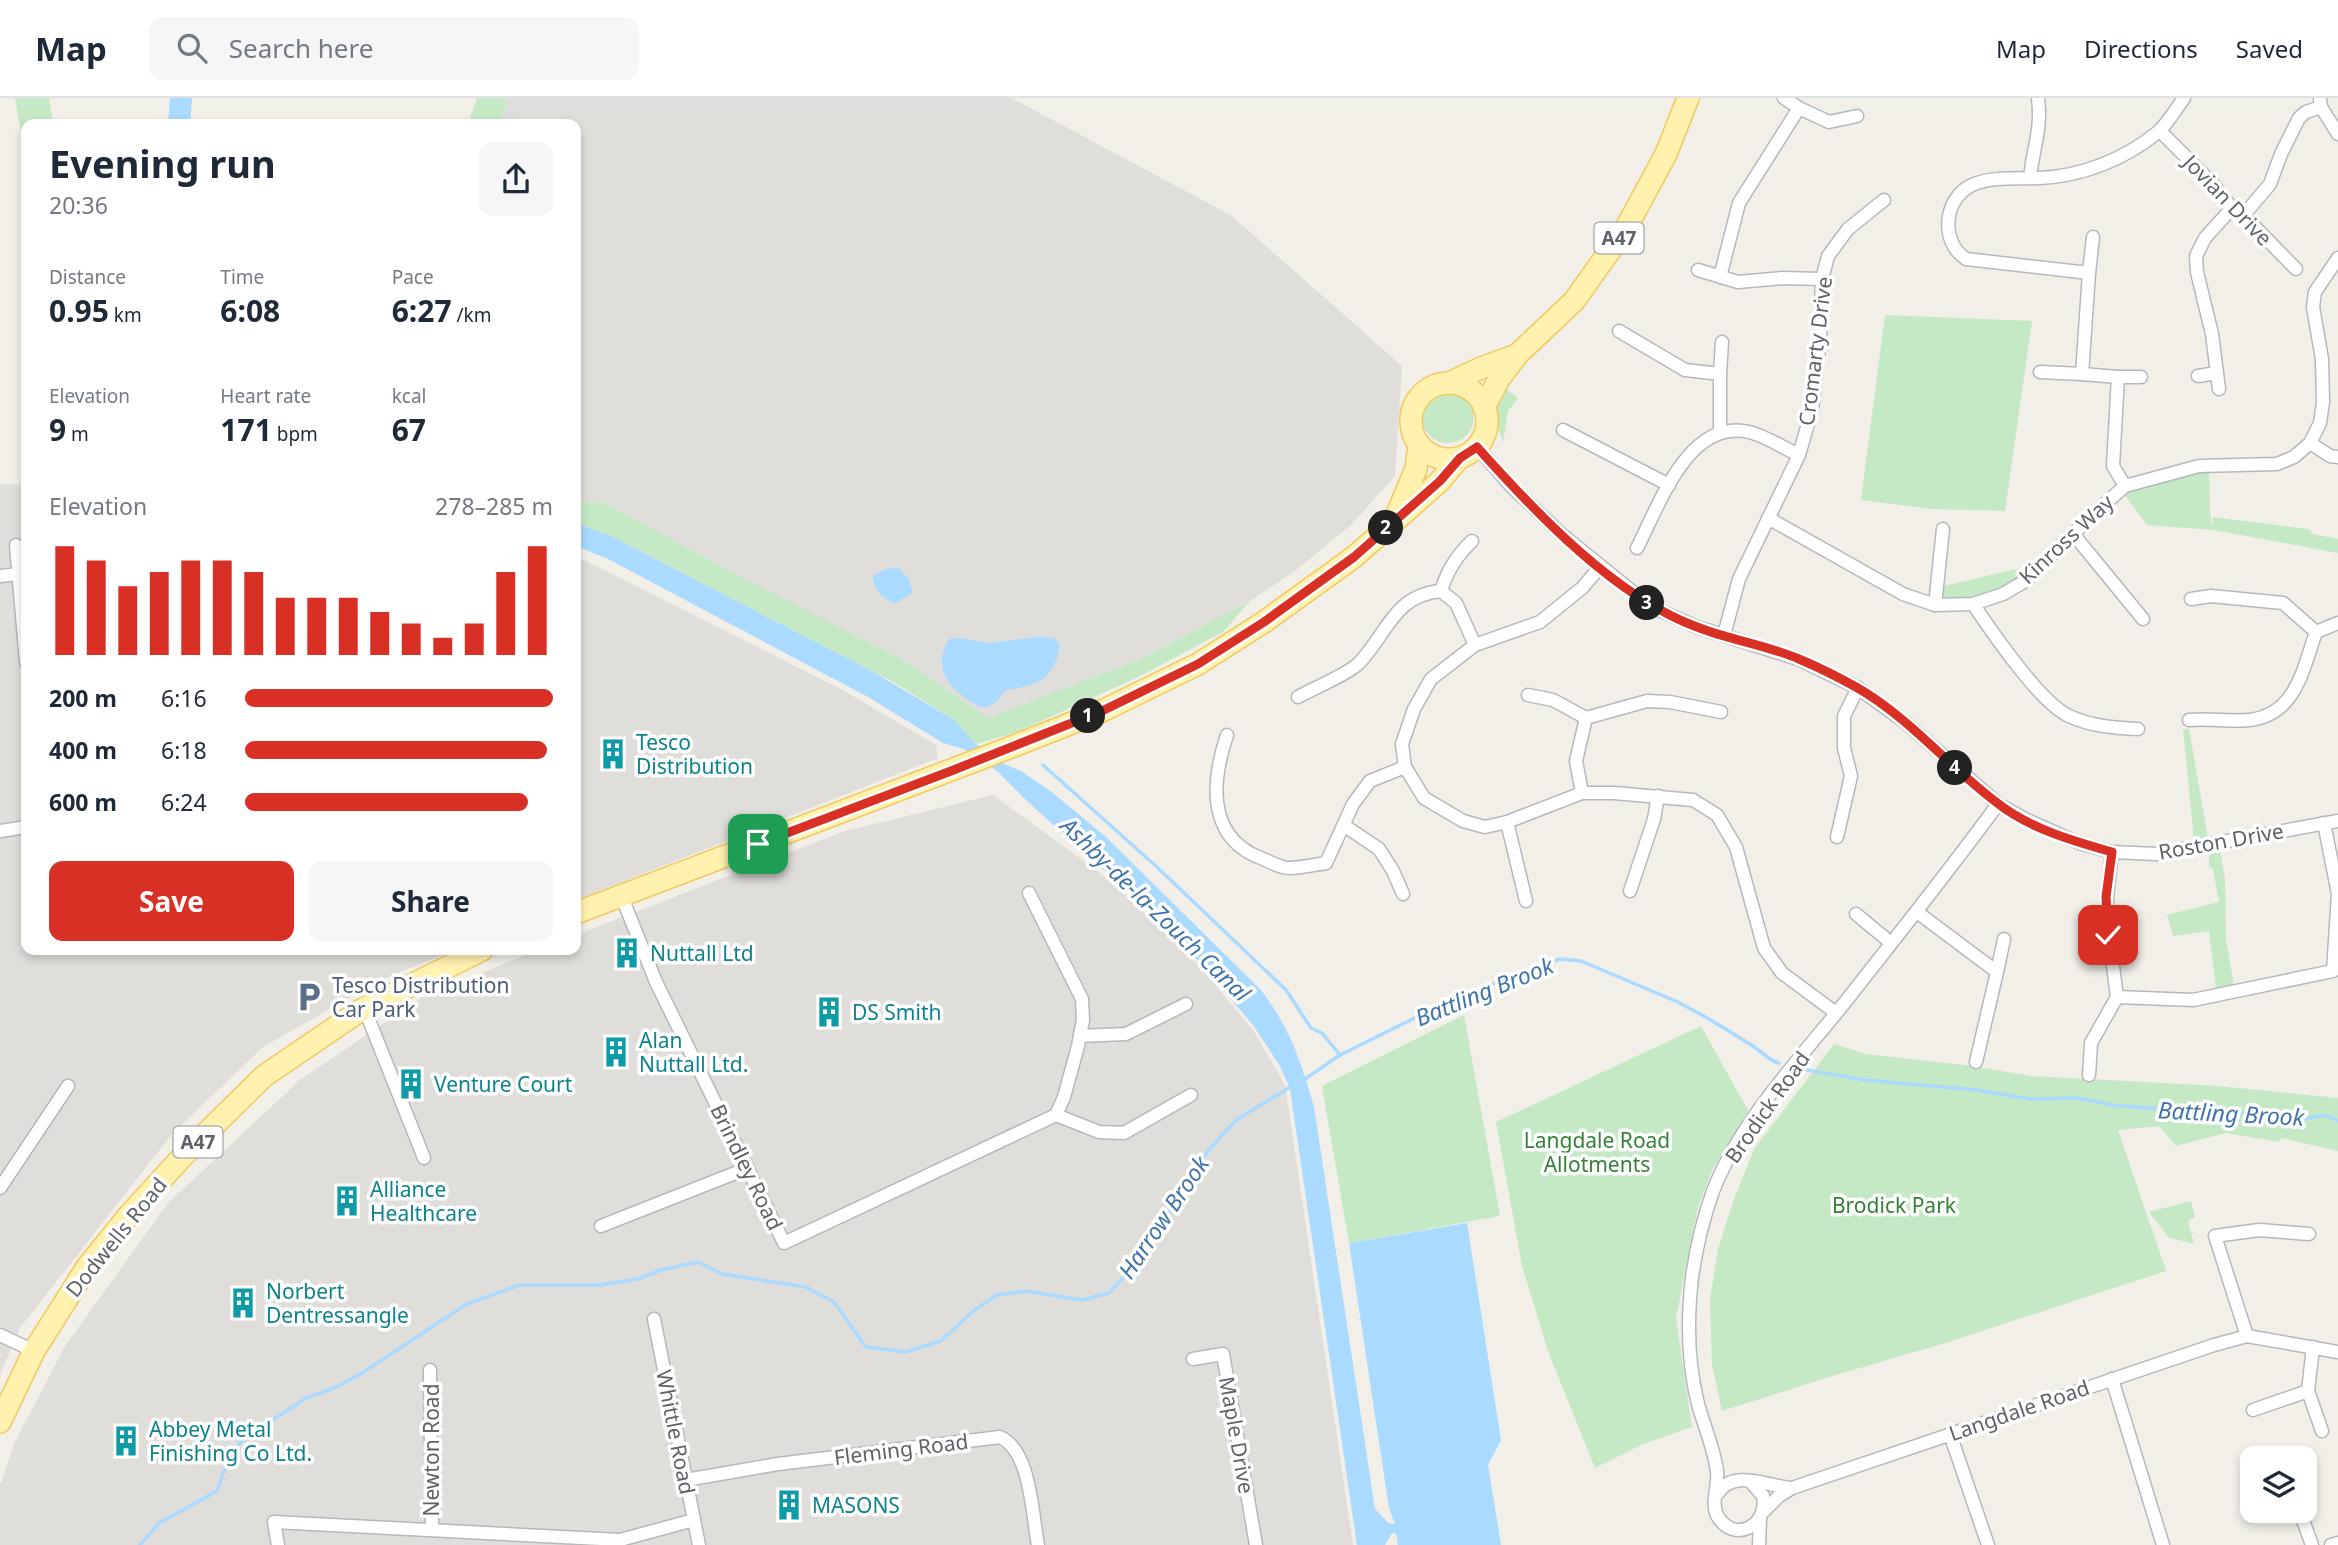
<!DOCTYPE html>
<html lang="en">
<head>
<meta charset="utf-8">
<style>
  :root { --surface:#fff; --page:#f6f6f7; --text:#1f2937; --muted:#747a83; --line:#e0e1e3; --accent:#d93025 }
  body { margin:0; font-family:"Noto Sans",sans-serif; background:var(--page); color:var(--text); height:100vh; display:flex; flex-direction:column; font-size:26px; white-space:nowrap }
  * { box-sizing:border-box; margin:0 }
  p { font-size:23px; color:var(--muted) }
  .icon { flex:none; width:38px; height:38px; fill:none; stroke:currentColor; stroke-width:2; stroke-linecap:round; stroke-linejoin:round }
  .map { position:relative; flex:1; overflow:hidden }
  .sheet { position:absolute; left:21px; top:21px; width:560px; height:836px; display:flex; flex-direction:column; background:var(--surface); border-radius:14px; box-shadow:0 4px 10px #0003 }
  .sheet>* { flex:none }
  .fabs { position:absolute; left:2240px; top:1348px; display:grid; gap:14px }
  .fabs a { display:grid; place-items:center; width:77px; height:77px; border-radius:14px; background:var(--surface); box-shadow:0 4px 10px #0003; font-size:35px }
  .pin { position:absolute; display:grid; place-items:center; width:60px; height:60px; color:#fff; margin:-30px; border-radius:14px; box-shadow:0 4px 10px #0006 }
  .km { position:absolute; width:35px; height:35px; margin:-18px; border-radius:50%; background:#222; color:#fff; font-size:19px; line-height:35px; text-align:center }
  .round { display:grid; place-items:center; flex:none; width:74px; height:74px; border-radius:14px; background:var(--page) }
  .head { display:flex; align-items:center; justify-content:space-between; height:119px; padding:0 28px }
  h1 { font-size:38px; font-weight:700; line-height:52px }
  .figures { display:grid; grid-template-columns:repeat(3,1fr); gap:10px; height:119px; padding:7px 28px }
  .figures div { display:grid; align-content:center }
  .figures b { font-size:30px; font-weight:700 }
  .figures small { font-size:19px; font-weight:400 }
  .figures p { font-size:19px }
  .chart { height:196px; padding:14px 28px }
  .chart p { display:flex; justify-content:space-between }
  .chart svg { width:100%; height:126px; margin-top:7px; stroke:var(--accent); stroke-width:6 }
  .action { display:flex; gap:14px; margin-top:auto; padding:14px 28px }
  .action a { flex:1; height:80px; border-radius:14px; background:var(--accent); color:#fff; font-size:28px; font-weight:700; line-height:80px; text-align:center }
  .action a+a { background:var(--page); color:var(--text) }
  ul { padding:0 28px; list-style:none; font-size:23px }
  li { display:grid; grid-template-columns:112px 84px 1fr; align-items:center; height:52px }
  li i { height:18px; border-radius:9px; background:var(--accent) }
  header { display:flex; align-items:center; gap:42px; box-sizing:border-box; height:98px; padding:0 35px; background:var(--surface); border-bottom:2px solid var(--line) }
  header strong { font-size:33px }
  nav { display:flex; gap:38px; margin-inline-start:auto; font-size:24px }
  .search { width:490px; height:63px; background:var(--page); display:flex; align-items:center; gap:18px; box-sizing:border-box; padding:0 24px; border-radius:14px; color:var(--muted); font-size:26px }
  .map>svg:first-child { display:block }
</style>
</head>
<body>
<header>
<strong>Map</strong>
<div class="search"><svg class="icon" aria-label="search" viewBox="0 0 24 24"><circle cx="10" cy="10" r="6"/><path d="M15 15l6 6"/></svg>Search here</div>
<nav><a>Map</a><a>Directions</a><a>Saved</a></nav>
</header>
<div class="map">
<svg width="2338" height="1447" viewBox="0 0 2338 1447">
  <rect width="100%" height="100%" fill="#f1efe8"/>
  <g fill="#e0deda">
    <polygon points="508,0 1012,0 1232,118 1402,268 1395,378 1351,427 1295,473 1250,503 1143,560 988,620 904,562 749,483 603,404 576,405 576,26 500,26"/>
    <polygon points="0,386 26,387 26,852 454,852 379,883 263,949 172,1036 20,1230 0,1277"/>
    <polygon points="576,458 841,591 936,647 938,660 576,802"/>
    <polygon points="993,697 1099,774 1161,830 1200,869 1253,932 1285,987 1353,1447 0,1447 0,1387 15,1344 65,1248 168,1105 300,982 421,900 538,852 576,852 576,837 845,733"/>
  </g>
  <g fill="#c5e8c5">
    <polygon points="15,0 49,0 53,26 26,26 26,63"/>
    <polygon points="477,0 508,0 500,26 468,26"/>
    <polygon points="1885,217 2032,223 2005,413 1932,411 1861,402"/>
    <polygon points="1501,288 1518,300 1508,313 1503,345 1492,313"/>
    <circle cx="1448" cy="319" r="26"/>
    <polygon points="2209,368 2210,415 2213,429 2213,419 2309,431 2312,436 2338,441 2338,455 2214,432 2147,427 2120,391"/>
    <polygon points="603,404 749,483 904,562 988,620 1143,560 1250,503 1223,534 1138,579 1017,634 976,646 953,621 895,585 611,438 576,425 576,405"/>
    <polygon points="2046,464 2027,482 1972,503 1935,504 1936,490"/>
    <polygon points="2183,631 2189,631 2209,746 2219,745 2225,781 2226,842 2235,893 2217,899 2209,833 2173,838 2167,817 2219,804 2213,771 2209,770 2209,747 2195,750"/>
    <polygon points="1464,917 1500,1118 1349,1145 1322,988"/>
    <polygon points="1701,928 1750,1016 1712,1072 1697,1113 1676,1220 1692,1329 1643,1346 1595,1370 1548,1253 1522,1168 1496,1024"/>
    <polygon points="1834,946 1866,956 1973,968 2030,978 2219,988 2338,1000 2338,1053 2281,1040 2279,1044 2226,1035 2176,1048 2159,1028 2118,1032 2166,1173 1942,1246 1832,1278 1722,1313 1712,1267 1710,1202 1718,1151 1733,1104 1754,1051"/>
    <polygon points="2191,1103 2195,1119 2188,1123 2194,1146 2168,1139 2149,1114"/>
  </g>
  <g fill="#aadaff">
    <polygon points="170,0 192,0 190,26 168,26"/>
    <path d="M576,425L611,438L868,571L953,621L976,646L1004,666L1021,673L1053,695L1107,740L1260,891C1290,929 1301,964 1314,1009L1375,1411L1388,1425L1395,1426L1389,1410L1349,1145L1467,1125L1501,1342L1488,1367L1501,1447H1398L1396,1435L1391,1436L1385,1447H1357L1290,991L1280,968L1253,927L1200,865L1137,802L1028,704L997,673L964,651L943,645L868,599L608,461L576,448Z"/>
    <path d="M899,470L908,480L913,494L897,505C884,503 872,491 873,478L886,471Z"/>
    <path d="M1038,539L1054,540L1060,547C1055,581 1037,588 1006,592C1000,599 994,609 984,609C977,609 970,603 964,599C943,584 935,565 949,541L960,540L988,545Z"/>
  </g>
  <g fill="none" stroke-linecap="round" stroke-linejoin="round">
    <g stroke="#aadaff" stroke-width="3.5">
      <polyline points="1043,667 1158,770 1286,892 1311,930 1322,935 1340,957"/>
      <polyline points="1807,972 1865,982 1976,992 2031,1001 2078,1000 2118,1008"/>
      <polyline points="1305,981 1340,957 1443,906 1525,873 1560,861 1581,863 1678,904 1709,921 1750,946 1773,963 1779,965"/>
      <polyline points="2122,1008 2239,1017 2248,1013 2303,1021 2326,1017 2338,1023"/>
      <polyline points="140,1447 159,1425 217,1393 231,1353 247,1339 306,1300 332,1291 359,1277 467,1206 520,1187 600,1187 638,1181 661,1172 698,1164 722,1176 806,1189 834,1204 866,1249 905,1254 941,1243 972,1214 997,1197 1025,1193 1082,1202 1109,1195 1141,1161 1207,1054 1236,1022 1292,988"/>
    </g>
    <g stroke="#b5b8bc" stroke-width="15">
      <g id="street">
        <polyline points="1784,0 1799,10"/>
        <polyline points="2320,0 2321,9 2338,36"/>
        <polyline points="2160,33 2212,85 2232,110 2250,124 2296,171"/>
        <path d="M2030,80C2033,49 2042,32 2038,0"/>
        <polyline points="2242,119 2270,86 2281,56 2299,20 2306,14 2321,9"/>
        <polyline points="1698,172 1738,184 1782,180 1822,181"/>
        <polyline points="2089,175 2093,139"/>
        <polyline points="1720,179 1739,105 1799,10 1829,24 1857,18"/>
        <polyline points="1619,233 1685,272 1720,276 1720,333"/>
        <polyline points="2040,274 2082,276"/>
        <polyline points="1720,276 1722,244"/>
        <polyline points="2198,278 2217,275"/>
        <polyline points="2118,279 2141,279"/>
        <polyline points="2219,291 2212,236 2197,174 2196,158 2205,140 2232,110"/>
        <polyline points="1563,332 1669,387"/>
        <polyline points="2310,345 2330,358 2338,359"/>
        <polyline points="1477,349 1511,388 1560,435 1650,508 1697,529 1798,561 1858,590 1906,625 1998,706 2027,722 2079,745 2112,754 2156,756 2338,723"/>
        <path d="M2125,388L2113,368L2118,279L2082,276L2089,175L1966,161C1940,144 1943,101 1972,87C1992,78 2018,81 2040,80C2083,78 2125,61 2158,34C2168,25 2176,11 2184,0"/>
        <polyline points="1768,420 1903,496 1935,507 1973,506 2003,496 2027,482 2090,419 2125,388 2199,368 2277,366 2294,359 2310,345 2320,325 2323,304 2322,261 2313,209 2315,194 2338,160"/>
        <polyline points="2074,437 2143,521"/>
        <polyline points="16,447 26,564"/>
        <path d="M1637,450C1659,408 1688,320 1749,334C1766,338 1783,350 1799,357"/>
        <polyline points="1600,469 1582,490 1540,524 1475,547 1431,581 1414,611 1402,646 1405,669 1424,700 1463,723 1485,729 1507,724 1582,695 1614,695 1693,702 1717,717 1736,749 1764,850 1782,875 1836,915"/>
        <polyline points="0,478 18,476"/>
        <path d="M1441,493C1447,473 1457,457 1472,443"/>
        <polyline points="2191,501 2211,498 2283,505 2316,534 2338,525"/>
        <path d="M1973,506C1992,534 2040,605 2069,618C2090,628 2115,630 2138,631"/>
        <polyline points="1935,507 1943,431"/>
        <polyline points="1724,537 1739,481 1799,357 1812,312 1820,241 1822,181 1828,158 1848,131 1884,102"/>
        <polyline points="1528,597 1553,602 1586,620"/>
        <path d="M1298,599C1312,591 1350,575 1359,565C1387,536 1394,497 1441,493L1456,505L1475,547"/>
        <path d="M2189,622C2209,620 2229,624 2249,622C2296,617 2303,571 2316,534"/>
        <path d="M1227,637C1211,685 1207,741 1263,761C1271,764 1280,770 1289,770C1301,770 1314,767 1326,765L1353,706L1370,683L1405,669"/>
        <polyline points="1582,695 1576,663 1586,620 1647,603 1670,604 1721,614"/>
        <polyline points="1507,724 1526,803"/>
        <polyline points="1345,728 1379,751 1393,773 1403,796"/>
        <polyline points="0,733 26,729"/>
        <polyline points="1837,739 1851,678 1844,650 1844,618 1858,590"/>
        <polyline points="1630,793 1654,721 1658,698"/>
        <polyline points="621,797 656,884 784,1145 1056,1017 1064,999 1078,948 1083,922 1082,901 1029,795"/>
        <polyline points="1917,814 1997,874 1976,964"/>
        <polyline points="1856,816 1891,845"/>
        <polyline points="1997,874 2004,841"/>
        <polyline points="2117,899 2193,902 2333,873 2338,796 2324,725"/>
        <polyline points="361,912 369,922 424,1060"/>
        <polyline points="1080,938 1126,936 1186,906"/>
        <polyline points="2089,977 2091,945 2117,899 2107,822 2107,799 2112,754"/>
        <polyline points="1056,1017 1099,1034 1124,1035 1191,997"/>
        <polyline points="0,1090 68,988"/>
        <polyline points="601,1128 748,1070"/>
        <polyline points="654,1221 699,1447"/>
        <polyline points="0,1237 34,1253"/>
        <polyline points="2247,1238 2215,1138 2259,1132 2309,1136"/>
        <polyline points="2313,1249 2308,1293 2322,1333"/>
        <polyline points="1193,1261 1223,1256 1256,1447"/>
        <polyline points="430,1272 432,1432"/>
        <polyline points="2112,1281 2163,1447"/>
        <polyline points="2253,1312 2308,1293"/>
        <polyline points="1950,1336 1988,1447"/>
        <path d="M686,1382L778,1366L1000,1339C1031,1353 1032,1416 1038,1447"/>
        <path d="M1751,1384L1763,1398C1769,1427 1735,1446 1718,1419C1710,1406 1719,1387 1717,1373C1714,1350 1704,1328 1698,1306C1688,1266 1687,1222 1692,1180C1696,1151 1703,1121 1713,1093C1741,1022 1799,962 1846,903C1897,838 1949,773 1998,706"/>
        <path d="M1718,1395C1733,1371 1768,1388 1791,1390"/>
        <polyline points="1764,1413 1779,1398 1792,1390 2214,1247 2247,1238 2338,1254"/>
        <polyline points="2304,1425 2312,1447"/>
        <polyline points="278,1447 274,1424 620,1442 694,1422"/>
        <polyline points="1759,1447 1760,1421"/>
        <polyline points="2331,1447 2338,1445"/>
      </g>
    </g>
    <g stroke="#f2c960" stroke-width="24">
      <g id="primary">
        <polyline points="1449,285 1481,270 1517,257"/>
        <circle cx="1449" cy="323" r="38"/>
        <polyline points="1484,309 1499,281 1517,257 1574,203 1626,130 1666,56 1688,0"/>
        <polyline points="1397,416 1416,371 1419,347"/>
        <polyline points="576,815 1014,648 1102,613 1198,566 1264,524 1354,459 1440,383 1459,360"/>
        <polyline points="0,1324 34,1253 87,1169 129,1117 183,1058 264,978 361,912 482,852"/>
      </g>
    </g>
    <use href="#street" stroke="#fff" stroke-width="12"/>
    <use href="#primary" stroke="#fff2af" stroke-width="21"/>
  </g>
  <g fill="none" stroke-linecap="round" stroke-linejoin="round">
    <g stroke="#fff" stroke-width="14">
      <path id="route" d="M758,746L951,673L1102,613L1198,566L1264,524L1354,459L1440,383L1460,360L1477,349C1535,414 1615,499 1697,529C1730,542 1766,547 1799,561C1818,569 1838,579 1856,589C1909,619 1948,668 1996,704C2028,730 2073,743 2112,754L2106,799L2108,837"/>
    </g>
    <use href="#route" stroke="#d93025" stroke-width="9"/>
  </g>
  <defs>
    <g id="building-bare" transform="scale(2.415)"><path d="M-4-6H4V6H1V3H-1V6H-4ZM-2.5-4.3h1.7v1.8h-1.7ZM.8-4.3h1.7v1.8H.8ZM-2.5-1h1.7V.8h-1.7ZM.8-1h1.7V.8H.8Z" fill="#0f9aa8" stroke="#fff" stroke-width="2.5" paint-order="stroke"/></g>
    <g id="parking-bare" transform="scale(2.415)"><path d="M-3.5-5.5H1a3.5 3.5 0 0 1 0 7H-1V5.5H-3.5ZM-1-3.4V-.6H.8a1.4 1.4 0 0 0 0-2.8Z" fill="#5c6f8a" stroke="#fff" stroke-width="2.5" paint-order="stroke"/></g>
  </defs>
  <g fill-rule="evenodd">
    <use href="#building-bare" x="613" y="656"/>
    <use href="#building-bare" x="627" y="855"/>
    <use href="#parking-bare" x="309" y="899"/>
    <use href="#building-bare" x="829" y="914"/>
    <use href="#building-bare" x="616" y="954"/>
    <use href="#building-bare" x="411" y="986"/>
    <use href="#building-bare" x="347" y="1103"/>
    <use href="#building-bare" x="243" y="1205"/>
    <use href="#building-bare" x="126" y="1343"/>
    <use href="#building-bare" x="789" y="1407"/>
  </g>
  <g text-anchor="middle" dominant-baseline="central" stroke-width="7" stroke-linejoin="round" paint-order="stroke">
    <g fill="#fff" stroke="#8f9295" stroke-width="2">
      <rect x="1594.5" y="124.5" width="49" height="31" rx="5"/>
      <rect x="173.5" y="1028.5" width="49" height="31" rx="5"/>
    </g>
    <g font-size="19" font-weight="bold" fill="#5f6368">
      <text x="1619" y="140">A47</text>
      <text x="198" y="1044">A47</text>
    </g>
    <g font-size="21" fill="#5f6368" stroke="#fff">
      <text transform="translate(2228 102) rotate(46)">Jovian Drive</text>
      <text transform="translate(1815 253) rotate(-83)">Cromarty Drive</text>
      <text transform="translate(2066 441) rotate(-43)">Kinross Way</text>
      <text transform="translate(2221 743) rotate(-10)">Roston Drive</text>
      <text transform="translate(1767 1009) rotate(-55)">Brodick Road</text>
      <text transform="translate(747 1069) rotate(64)">Brindley Road</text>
      <text transform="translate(116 1139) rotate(-51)">Dodwells Road</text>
      <text transform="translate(2019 1312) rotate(-19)">Langdale Road</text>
      <text transform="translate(676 1334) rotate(79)">Whittle Road</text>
      <text transform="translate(1237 1337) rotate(80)">Maple Drive</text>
      <text transform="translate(901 1351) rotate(-7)">Fleming Road</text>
      <text transform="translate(431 1352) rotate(-90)">Newton Road</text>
    </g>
    <g font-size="21" fill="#0d838f" stroke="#fff" text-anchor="start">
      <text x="636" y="644">Tesco<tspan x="636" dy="24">Distribution</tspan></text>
      <text x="650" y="855">Nuttall Ltd</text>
      <text x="852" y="914">DS Smith</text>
      <text x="639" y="942">Alan<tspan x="639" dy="24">Nuttall Ltd.</tspan></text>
      <text x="434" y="986">Venture Court</text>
      <text x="370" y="1091">Alliance<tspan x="370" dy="24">Healthcare</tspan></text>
      <text x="266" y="1193">Norbert<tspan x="266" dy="24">Dentressangle</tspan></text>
      <text x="149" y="1331">Abbey Metal<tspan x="149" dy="24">Finishing Co Ltd.</tspan></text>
      <text x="812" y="1407">MASONS</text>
    </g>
    <g font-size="21" fill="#4e5e75" stroke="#fff" text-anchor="start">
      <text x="332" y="887">Tesco Distribution<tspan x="332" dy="24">Car Park</tspan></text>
    </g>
    <g font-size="21" fill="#348238" stroke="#fff">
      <text x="1597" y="1042">Langdale Road<tspan x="1597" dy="24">Allotments</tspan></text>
      <text x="1894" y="1107">Brodick Park</text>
    </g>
    <g font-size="23" font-style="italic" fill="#4174aa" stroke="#fff">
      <text transform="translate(1156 811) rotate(44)">Ashby-de-la-Zouch Canal</text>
      <text transform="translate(1484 893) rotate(-22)">Battling Brook</text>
      <text transform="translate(2231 1015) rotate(3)">Battling Brook</text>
      <text transform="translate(1163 1119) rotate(-56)">Harrow Brook</text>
    </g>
  </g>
</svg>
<div class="fabs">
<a><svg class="icon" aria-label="layers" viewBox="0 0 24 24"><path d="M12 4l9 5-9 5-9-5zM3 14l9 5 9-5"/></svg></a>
</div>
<div class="pin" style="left:758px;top:746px;background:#1e9e55"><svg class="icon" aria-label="arrive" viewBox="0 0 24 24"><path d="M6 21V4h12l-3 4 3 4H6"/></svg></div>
<div class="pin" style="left:2108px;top:837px;background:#d93025"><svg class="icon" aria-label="check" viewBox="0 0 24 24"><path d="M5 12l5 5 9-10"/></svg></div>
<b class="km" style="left:1088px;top:618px">1</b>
<b class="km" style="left:1386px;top:430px">2</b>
<b class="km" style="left:1647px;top:505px">3</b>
<b class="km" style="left:1955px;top:670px">4</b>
<section class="sheet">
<div class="head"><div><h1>Evening run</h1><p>20:36</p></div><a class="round"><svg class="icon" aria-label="share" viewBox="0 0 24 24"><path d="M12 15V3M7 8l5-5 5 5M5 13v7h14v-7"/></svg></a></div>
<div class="figures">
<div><p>Distance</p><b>0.95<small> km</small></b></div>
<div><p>Time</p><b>6:08</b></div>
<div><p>Pace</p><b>6:27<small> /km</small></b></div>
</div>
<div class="figures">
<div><p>Elevation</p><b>9<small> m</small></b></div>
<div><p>Heart rate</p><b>171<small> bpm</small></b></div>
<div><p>kcal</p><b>67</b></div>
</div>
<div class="chart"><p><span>Elevation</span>278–285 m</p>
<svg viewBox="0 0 160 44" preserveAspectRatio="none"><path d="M5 44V6M15 44V11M25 44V20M35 44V15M45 44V11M55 44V11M65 44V15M75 44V24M85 44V24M95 44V24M105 44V29M115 44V33M125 44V38M135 44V33M145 44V15M155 44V6"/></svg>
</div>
<ul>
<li><b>200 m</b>6:16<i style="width:100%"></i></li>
<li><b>400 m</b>6:18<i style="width:98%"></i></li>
<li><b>600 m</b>6:24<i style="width:92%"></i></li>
</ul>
<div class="action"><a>Save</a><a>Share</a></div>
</section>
</div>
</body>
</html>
